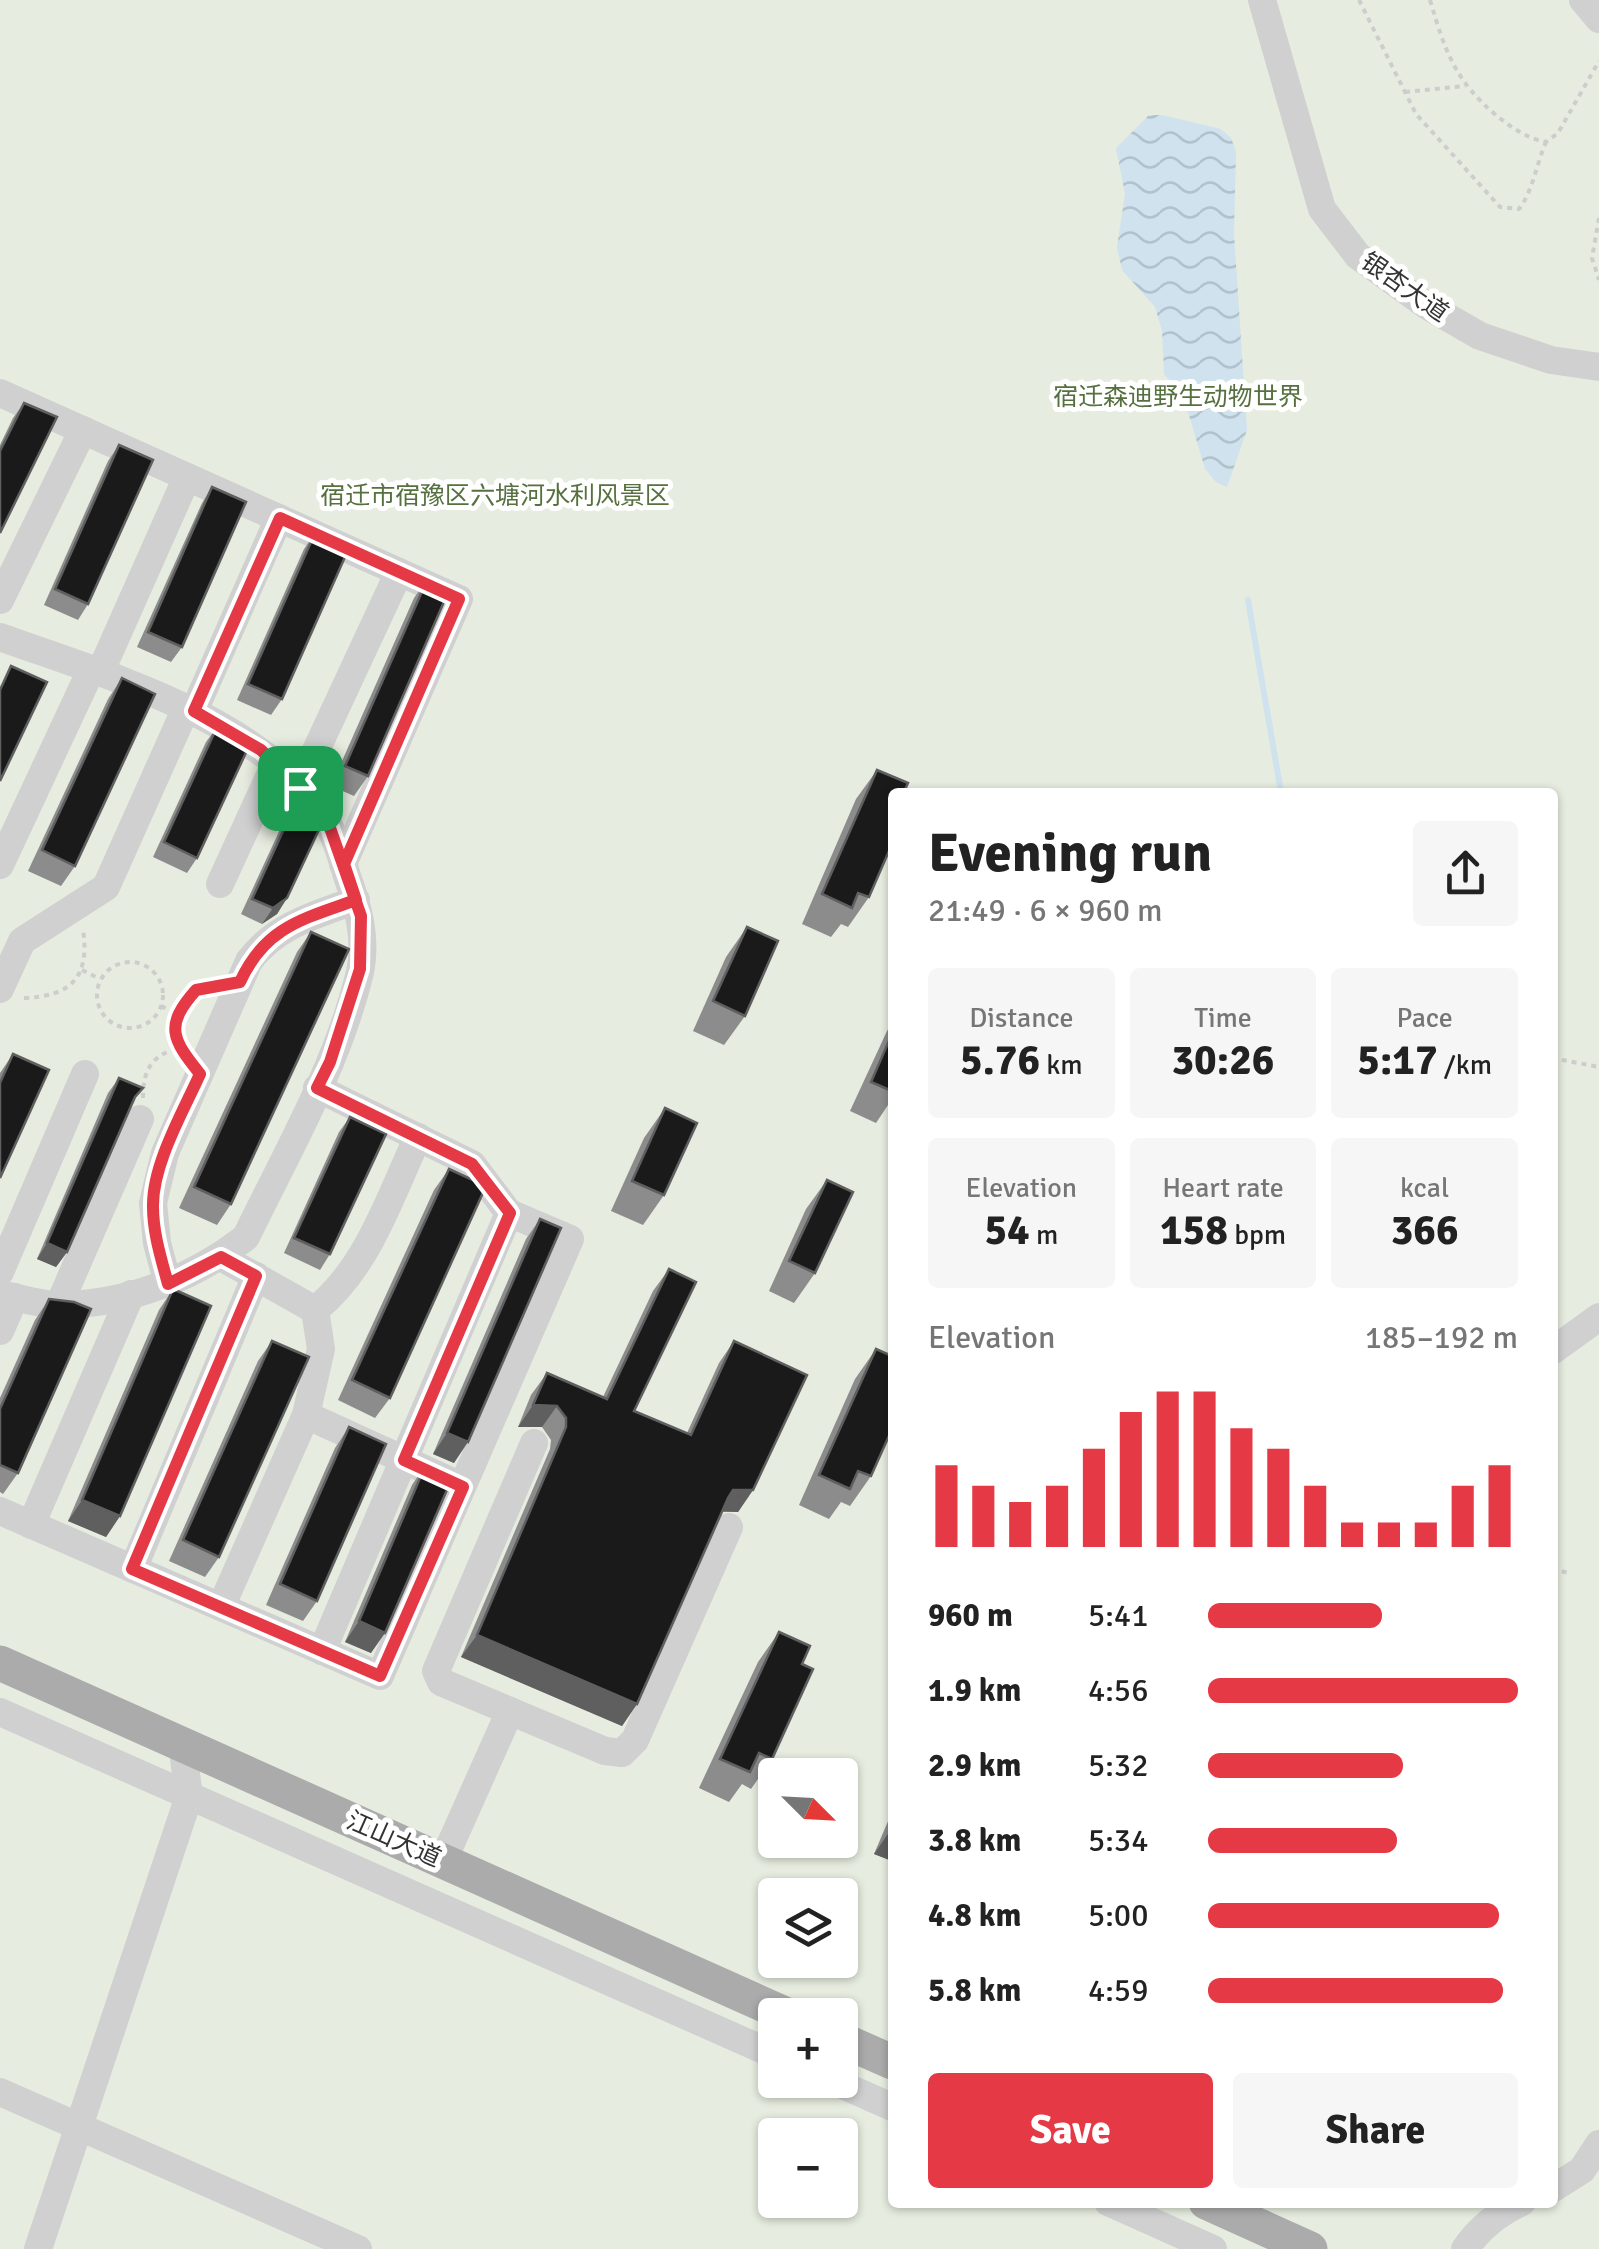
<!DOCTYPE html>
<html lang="en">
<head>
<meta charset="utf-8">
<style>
  :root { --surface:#fff; --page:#f6f6f6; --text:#222; --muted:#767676; --accent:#e63946 }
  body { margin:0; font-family:Signika,"Noto Sans SC",sans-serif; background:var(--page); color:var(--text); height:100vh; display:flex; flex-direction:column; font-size:38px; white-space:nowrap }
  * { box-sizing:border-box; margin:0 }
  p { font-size:32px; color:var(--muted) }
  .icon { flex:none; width:55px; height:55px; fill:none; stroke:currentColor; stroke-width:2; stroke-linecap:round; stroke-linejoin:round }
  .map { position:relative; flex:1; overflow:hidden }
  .panel { position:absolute; left:888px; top:788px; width:670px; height:1420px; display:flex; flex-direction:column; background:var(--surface); border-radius:10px; box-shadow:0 2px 8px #0004 }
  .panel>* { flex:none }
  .needle { width:65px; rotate:114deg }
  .controls { position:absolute; left:758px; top:1758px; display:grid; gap:20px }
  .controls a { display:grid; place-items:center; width:100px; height:100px; border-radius:10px; background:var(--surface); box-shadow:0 2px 8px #0004; font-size:50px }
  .pin { position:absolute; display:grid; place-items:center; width:85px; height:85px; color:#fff; margin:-42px; border-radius:20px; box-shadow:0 5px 15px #0006 }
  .round { display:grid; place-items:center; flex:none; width:105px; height:105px; border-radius:10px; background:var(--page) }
  .overview { display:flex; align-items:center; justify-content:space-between; height:170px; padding:0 40px }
  h1 { font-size:55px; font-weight:800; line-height:75px }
  .figures { display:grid; grid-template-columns:repeat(3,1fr); gap:15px; height:170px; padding:10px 40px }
  .figures div { display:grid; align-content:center; border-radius:10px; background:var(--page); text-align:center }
  .figures b { font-size:42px; font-weight:800 }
  .figures small { font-size:28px; font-weight:400 }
  .figures p { font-size:28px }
  .chart { height:280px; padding:20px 40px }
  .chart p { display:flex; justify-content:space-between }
  .chart svg { width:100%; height:180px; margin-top:10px; stroke:var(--accent); stroke-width:6 }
  .cta { display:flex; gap:20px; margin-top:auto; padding:20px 40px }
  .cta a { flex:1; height:115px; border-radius:10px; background:var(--accent); color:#fff; font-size:40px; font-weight:800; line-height:115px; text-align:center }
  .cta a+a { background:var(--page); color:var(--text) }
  ul { padding:0 40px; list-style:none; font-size:32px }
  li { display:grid; grid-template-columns:160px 120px 1fr; align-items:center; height:75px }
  li i { height:25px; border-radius:12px; background:var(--accent) }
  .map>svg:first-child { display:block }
</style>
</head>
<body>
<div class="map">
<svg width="1599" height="2249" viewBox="0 0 1599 2249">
  <defs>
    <pattern id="water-waves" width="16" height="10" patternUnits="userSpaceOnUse" patternTransform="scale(2.5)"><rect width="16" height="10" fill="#cfe2ee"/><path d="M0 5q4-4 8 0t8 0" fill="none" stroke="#b2c2cd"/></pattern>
  </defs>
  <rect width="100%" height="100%" fill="#fff"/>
  <path fill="#e6ecdf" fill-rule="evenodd" d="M0,0H1599V2249H0ZM892,792H1552V2202H892ZM775,1775H840V1840H775ZM775,1895H840V1960H775ZM775,2015H840V2080H775ZM775,2135H840V2200H775Z"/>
  <polygon fill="url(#water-waves)" points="1149,115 1162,115 1221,129 1231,138 1236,151 1234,234 1247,430 1227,487 1216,482 1205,469 1183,395 1164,374 1162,331 1155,307 1122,270 1117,247 1125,194 1116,148"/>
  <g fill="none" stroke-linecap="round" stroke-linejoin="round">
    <polyline stroke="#cfe2ee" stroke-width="6" points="1248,600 1281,792"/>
    <g stroke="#cdcdcd" stroke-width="4" stroke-dasharray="5 5" stroke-linecap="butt">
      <path d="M1359,0L1416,114L1500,207L1519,209C1533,191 1536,165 1546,142"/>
      <path d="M1430,0C1445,51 1455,81 1497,116C1512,128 1528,139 1546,142L1558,133L1599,61"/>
      <polyline points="1405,92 1465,86"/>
      <polyline points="1599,218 1592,258 1599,280"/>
      <circle cx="130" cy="995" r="33"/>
      <polyline points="82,970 100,979"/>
      <path d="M24,998C72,996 90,977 83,929"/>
      <polyline points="161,1006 178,1014"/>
      <path d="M182,1051C165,1024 182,994 211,985"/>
      <polyline points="1552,1058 1599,1067"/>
      <path d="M143,1098C143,1069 152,1055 179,1048"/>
      <polyline points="1552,1569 1569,1573"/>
    </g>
    <g stroke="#d0d0d0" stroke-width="28">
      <polyline points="1262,0 1322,209 1358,256 1426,305 1480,336 1551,360 1599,367"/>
      <polyline points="1583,0 1599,19"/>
      <polyline points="0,393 459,599 343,864"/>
      <polyline points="0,600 83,430"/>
      <path d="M0,637C105,675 272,721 329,826C337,841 342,859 347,876C358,906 367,939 360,972C338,1065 287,1152 246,1237C194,1278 128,1304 61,1305C41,1305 20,1298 0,1294"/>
      <polyline points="100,673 187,477"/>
      <polyline points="194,711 279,518"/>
      <polyline points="299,787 399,572"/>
      <polyline points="0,865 91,670"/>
      <polyline points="220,884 275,764"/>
      <polyline points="0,989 22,941 106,887 186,708"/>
      <polyline points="0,1272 85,1074"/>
      <path d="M168,1284L157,1243L153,1203L165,1153L249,961C276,925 315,915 356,900"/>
      <polyline points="59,1305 140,1119"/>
      <path d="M315,1310C368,1268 390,1196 418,1137"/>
      <polyline points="0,1331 15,1297"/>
      <polyline points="1552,1351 1599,1317"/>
      <polyline points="306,1415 457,1484"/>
      <polyline points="534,1443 436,1671 441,1682 605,1751 622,1753 635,1740 729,1527"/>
      <polyline points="0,1511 380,1676 570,1239 509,1213 472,1164 317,1088"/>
      <polyline points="31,1525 131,1294"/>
      <polyline points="133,1569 256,1276"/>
      <polyline points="221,1607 306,1415 321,1349 315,1310 221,1257"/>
      <polyline points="322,1651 509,1213"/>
      <polyline points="0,1712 775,2055"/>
      <polyline points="443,1861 510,1711"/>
      <polyline points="831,2080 892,2107"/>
      <polyline points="0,2092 358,2249"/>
      <polyline points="1552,2189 1582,2170 1599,2144"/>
      <polyline points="1108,2202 1213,2249"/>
      <polyline points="38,2249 189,1796 182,1744"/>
      <path d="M1465,2249C1480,2227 1498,2213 1522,2202"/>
    </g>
    <g stroke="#ababab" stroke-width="35">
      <polyline points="0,1663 787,2015"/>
      <polyline points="840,2039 892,2062"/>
      <polyline points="1206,2202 1310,2249"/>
    </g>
  </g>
  <g fill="#8c8c8c">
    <polygon points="24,403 0,533 0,445 13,418"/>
    <polygon points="119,445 88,604 78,620 44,605 108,461"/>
    <polygon points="212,487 182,647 171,662 137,647 202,503"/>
    <polygon points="315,533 282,699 271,715 237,700 304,549"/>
    <polygon points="428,578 368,776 354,796 331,786 414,598"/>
    <polygon points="122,678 75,866 61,886 28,871 108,699"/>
    <polygon points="217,727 197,858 187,873 153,857 206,742"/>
    <polygon points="877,770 892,792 869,897 848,927 841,924 831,937 802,924 856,799"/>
    <polygon points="299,796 287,898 277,914 262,924 241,914 288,812"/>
    <polygon points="747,927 745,1016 724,1045 693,1031 726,957"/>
    <polygon points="311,932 231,1204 217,1225 179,1208 297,952"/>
    <polygon points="892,1023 892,1099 876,1123 850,1111 887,1031"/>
    <polygon points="13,1054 0,1178 0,1073"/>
    <polygon points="119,1078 131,1105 67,1252 56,1267 37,1259 108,1093"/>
    <polygon points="665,1108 664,1195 643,1225 611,1211 644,1138"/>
    <polygon points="350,1117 330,1254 320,1270 284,1253 339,1132"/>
    <polygon points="449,1169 390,1398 375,1418 338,1400 434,1190"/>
    <polygon points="827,1180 815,1273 794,1303 769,1291 806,1209"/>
    <polygon points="540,1219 454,1463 433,1454 526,1239"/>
    <polygon points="669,1269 634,1411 687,1433 719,1363 734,1341 753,1490 738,1512 722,1512 637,1704 622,1726 461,1657 550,1449 551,1440 542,1427 518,1427 531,1395 547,1373 603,1397 653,1291"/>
    <polygon points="173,1289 120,1516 106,1537 68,1521 159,1310"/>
    <polygon points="49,1299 18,1473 3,1494 0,1492 0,1398 35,1320"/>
    <polygon points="272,1341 219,1557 205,1577 169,1561 258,1361"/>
    <polygon points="876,1349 871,1476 850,1506 841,1502 829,1519 799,1505 855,1379"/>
    <polygon points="349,1427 317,1601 303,1621 266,1605 335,1448"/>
    <polygon points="426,1464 371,1653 345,1642 412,1485"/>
    <polygon points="779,1632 802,1664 772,1759 751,1789 742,1784 729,1802 699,1788 758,1662"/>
    <polygon points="892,1812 892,1861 874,1854"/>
  </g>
  <g fill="#5f5f5f">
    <polygon points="287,898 277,914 262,924 273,908"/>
    <polygon points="47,1243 67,1252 56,1267 37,1259"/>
    <polygon points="533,1405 557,1406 542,1427 518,1427"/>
    <polygon points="447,1433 468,1442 454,1463 433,1454"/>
    <polygon points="733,1490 753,1490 738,1512 717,1511"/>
    <polygon points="82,1500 120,1516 106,1537 68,1521"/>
    <polygon points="359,1621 385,1633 371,1653 345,1642"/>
    <polygon points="477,1635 637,1704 622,1726 461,1657"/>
    <polygon points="892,1828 892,1861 874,1854"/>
  </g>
  <g fill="#1a1a1a" stroke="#5f5f5f" stroke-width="2.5">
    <polygon points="24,403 57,417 0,533 0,451"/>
    <polygon points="119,445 153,460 88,604 55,589"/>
    <polygon points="212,487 246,502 182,647 148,632"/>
    <polygon points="315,533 349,548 282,699 248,684"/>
    <polygon points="428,578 450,588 368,776 345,766"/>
    <polygon points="11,666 47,682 0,781 0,690"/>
    <polygon points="122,678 155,694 75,866 42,850"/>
    <polygon points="217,727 250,744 197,858 164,842"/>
    <polygon points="877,770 908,783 904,792 892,792 892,844 869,897 858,893 852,908 822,894"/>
    <polygon points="299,796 312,802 324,819 287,898 273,908 252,899"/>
    <polygon points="747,927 778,941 745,1016 713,1001"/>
    <polygon points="311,932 349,949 231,1204 194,1187"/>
    <polygon points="892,1034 892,1091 871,1082"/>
    <polygon points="13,1054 49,1070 0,1178 0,1083"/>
    <polygon points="119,1078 143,1088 135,1097 67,1252 47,1243"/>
    <polygon points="665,1108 697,1123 664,1195 632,1181"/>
    <polygon points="350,1117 386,1134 330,1254 294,1238"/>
    <polygon points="449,1169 486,1186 390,1398 352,1380"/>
    <polygon points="827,1180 853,1192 815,1273 789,1261"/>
    <polygon points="540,1219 561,1228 468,1442 447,1433"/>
    <polygon points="669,1269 696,1282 634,1411 691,1435 734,1341 807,1375 753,1490 733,1490 728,1498 637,1704 477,1635 566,1427 566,1418 557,1406 533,1405 547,1373 607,1399"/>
    <polygon points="173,1289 211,1306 120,1516 82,1500"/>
    <polygon points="49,1299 74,1302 91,1309 18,1473 0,1465 0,1409"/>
    <polygon points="272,1341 309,1357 219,1557 183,1540"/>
    <polygon points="876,1349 892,1356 892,1429 871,1476 858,1471 850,1489 819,1475"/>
    <polygon points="349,1427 386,1444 317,1601 280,1584"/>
    <polygon points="426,1464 453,1476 385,1633 359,1621"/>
    <polygon points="779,1632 810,1646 802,1664 813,1669 772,1759 759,1753 750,1772 720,1759"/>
  </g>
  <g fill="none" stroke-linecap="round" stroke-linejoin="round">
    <g stroke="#fff" stroke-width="20">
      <path id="route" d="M300,788L261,750L194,711L280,518L459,599L344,864L356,900C303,919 265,927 240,982L196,990C164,1026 172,1039 200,1074C183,1112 152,1165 153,1207C153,1233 161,1258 168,1284L221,1257L256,1276L132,1569L380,1676L463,1487L404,1460L510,1213L472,1164L317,1088L330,1062L360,969L361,916L329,825L300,788"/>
    </g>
    <use href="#route" stroke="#e63946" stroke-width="12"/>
  </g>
  <g text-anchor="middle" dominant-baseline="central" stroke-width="10" stroke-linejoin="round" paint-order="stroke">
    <g font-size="25" fill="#333" stroke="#fff">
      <text transform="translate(1405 287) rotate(35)">银杏大道</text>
      <text transform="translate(394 1839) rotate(24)">江山大道</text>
    </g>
    <g font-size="25" fill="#56703f" stroke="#fff">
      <text x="1178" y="396">宿迁森迪野生动物世界</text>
      <text x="495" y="495">宿迁市宿豫区六塘河水利风景区</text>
    </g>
  </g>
</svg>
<div class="controls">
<a><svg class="needle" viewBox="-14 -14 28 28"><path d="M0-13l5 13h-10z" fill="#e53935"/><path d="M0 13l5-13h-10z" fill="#767676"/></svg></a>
<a><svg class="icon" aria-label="layers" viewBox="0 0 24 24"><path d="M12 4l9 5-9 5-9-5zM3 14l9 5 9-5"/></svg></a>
<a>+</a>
<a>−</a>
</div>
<div class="pin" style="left:300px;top:788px;background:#1e9e55"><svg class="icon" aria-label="arrive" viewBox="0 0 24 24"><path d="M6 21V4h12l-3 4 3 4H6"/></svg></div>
<section class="panel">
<div class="overview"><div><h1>Evening run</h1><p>21:49 · 6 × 960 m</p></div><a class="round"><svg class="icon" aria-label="share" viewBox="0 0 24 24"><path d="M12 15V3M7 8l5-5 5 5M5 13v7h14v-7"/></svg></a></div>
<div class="figures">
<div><p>Distance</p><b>5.76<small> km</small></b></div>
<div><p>Time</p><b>30:26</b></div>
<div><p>Pace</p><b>5:17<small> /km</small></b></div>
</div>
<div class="figures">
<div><p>Elevation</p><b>54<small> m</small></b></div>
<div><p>Heart rate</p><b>158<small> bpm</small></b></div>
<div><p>kcal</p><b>366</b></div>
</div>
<div class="chart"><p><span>Elevation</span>185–192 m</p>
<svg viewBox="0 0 160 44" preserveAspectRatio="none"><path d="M5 44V24M15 44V29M25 44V33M35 44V29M45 44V20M55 44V11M65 44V6M75 44V6M85 44V15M95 44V20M105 44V29M115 44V38M125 44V38M135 44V38M145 44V29M155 44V24"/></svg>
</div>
<ul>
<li><b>960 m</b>5:41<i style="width:56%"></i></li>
<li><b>1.9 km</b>4:56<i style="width:100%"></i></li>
<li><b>2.9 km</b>5:32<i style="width:63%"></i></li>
<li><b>3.8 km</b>5:34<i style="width:61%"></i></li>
<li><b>4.8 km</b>5:00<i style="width:94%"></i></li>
<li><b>5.8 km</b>4:59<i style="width:95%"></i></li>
</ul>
<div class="cta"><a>Save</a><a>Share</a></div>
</section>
</div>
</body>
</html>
